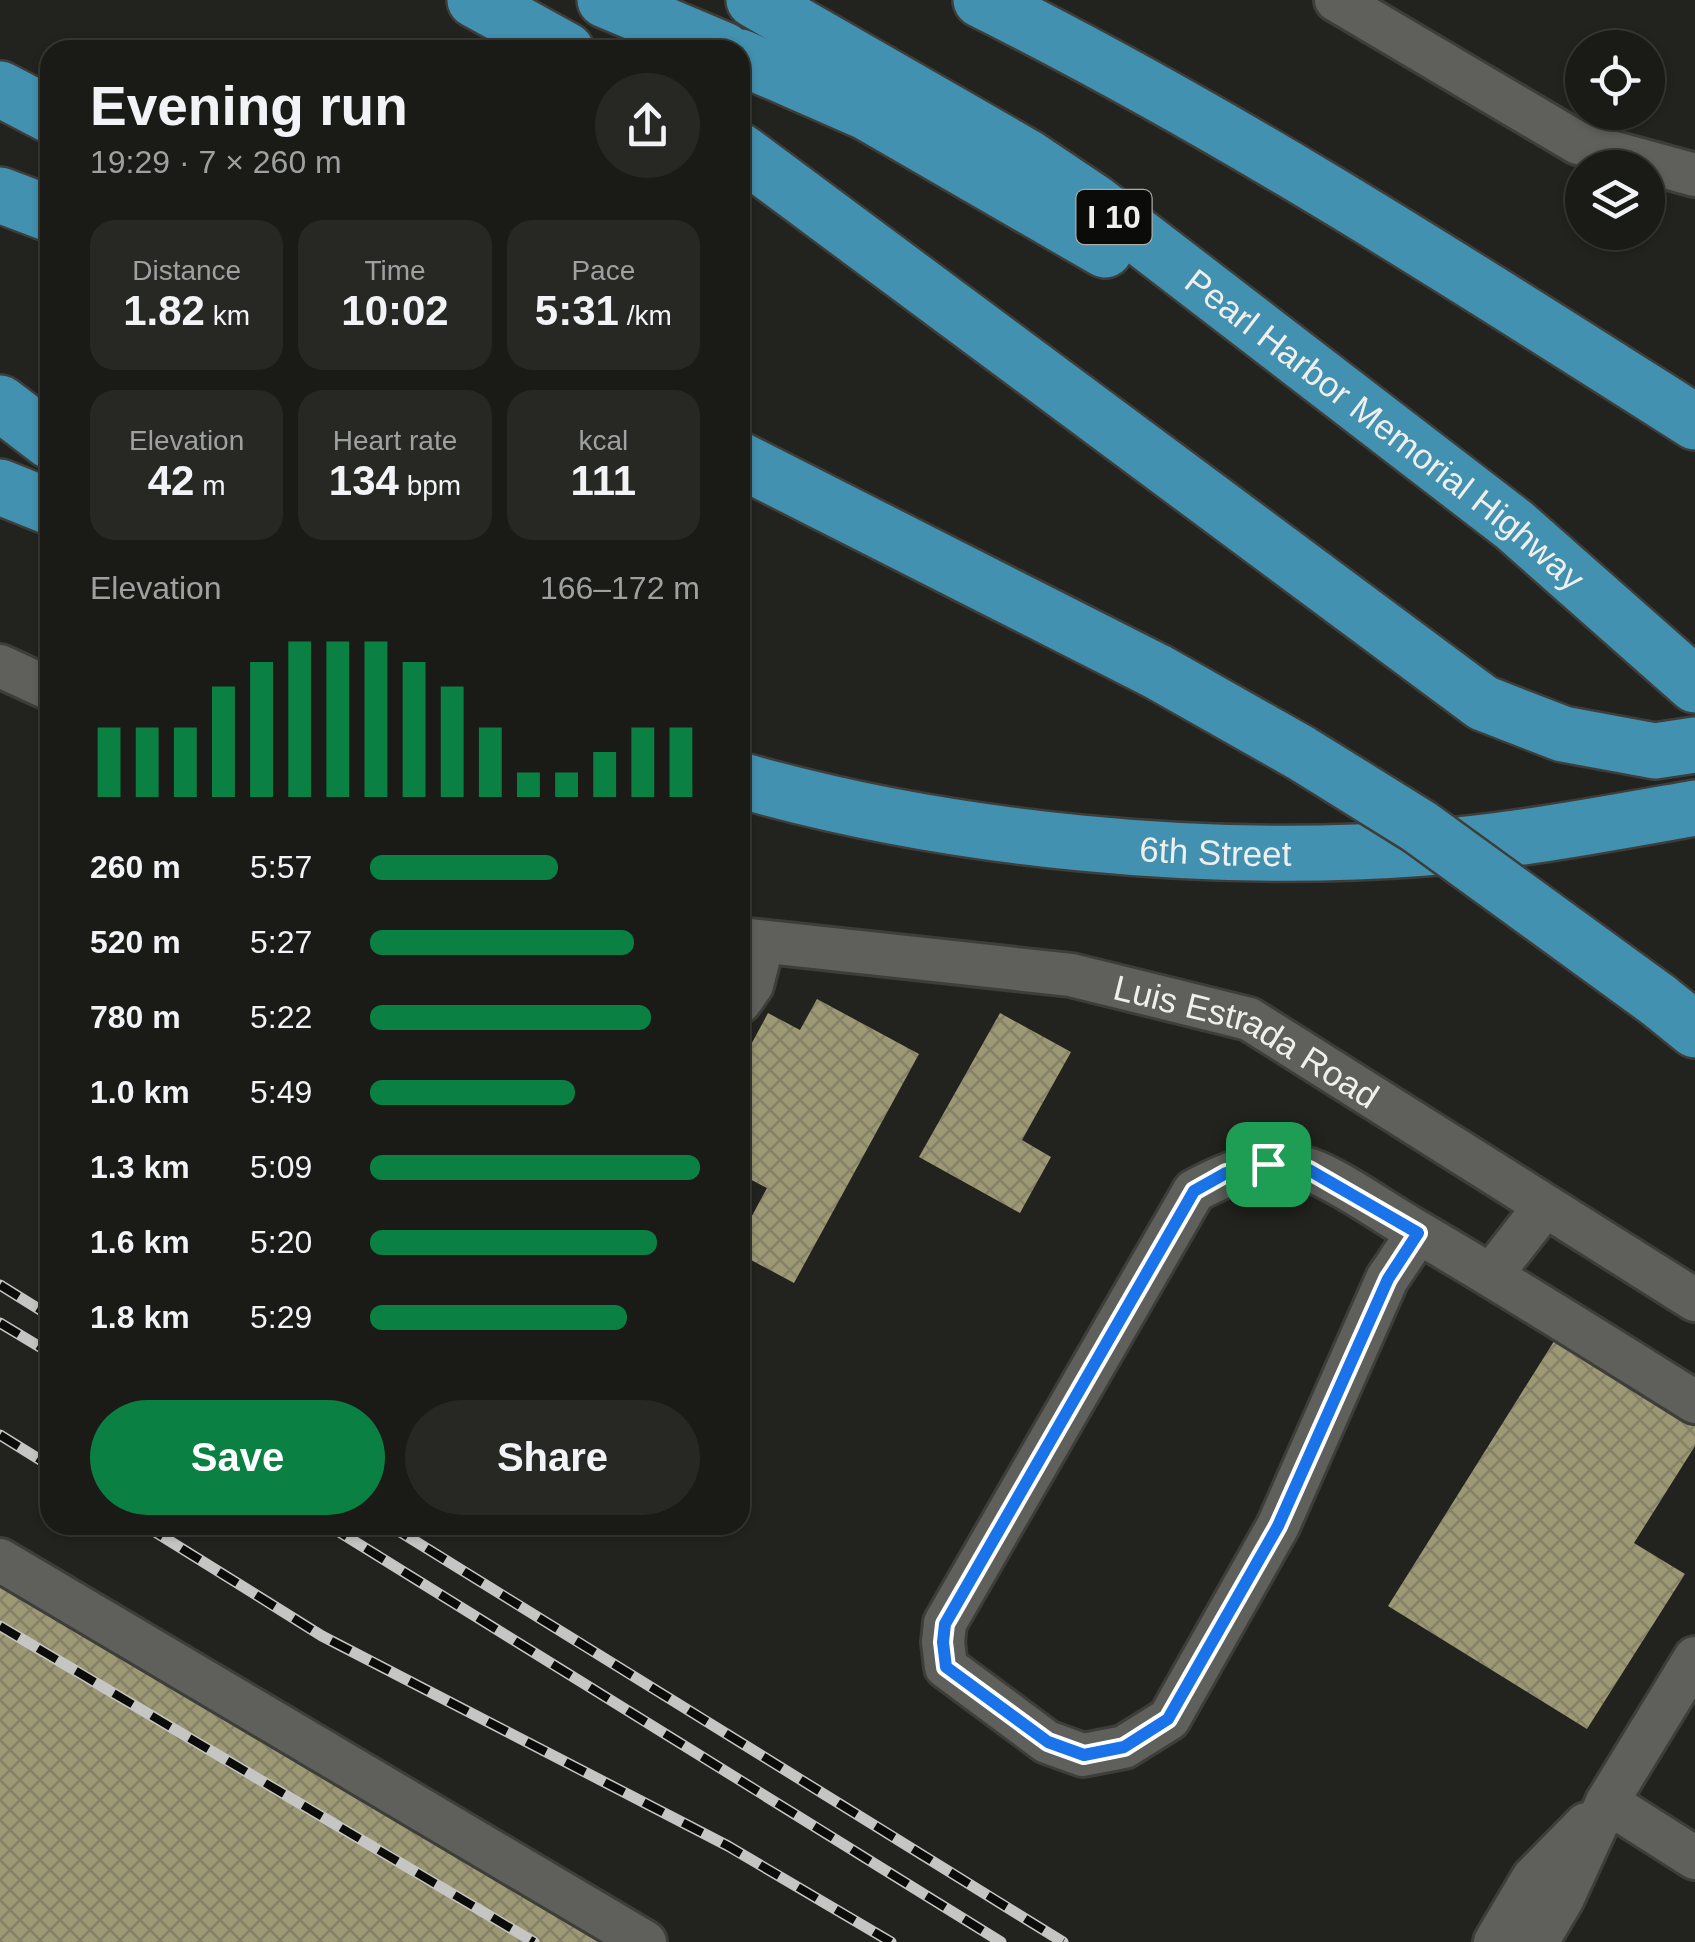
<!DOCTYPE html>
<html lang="en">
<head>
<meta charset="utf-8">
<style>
  :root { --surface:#1a1a16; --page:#272723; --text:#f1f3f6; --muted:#9fa1a1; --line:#383835; --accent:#0b8043 }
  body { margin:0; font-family:Arial,sans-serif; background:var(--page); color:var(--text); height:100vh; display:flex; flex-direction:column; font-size:38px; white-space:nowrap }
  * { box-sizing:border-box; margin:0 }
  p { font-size:32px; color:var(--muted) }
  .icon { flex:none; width:55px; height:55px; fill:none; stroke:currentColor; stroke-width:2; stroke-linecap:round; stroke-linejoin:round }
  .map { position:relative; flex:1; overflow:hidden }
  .side { position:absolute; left:40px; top:40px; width:710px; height:1495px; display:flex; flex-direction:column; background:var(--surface); border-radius:30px; box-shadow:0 2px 8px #0004,0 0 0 2px var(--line) }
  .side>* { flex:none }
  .tools { position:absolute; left:1565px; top:30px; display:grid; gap:20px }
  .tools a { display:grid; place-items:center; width:100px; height:100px; border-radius:50%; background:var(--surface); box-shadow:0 2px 8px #0004,0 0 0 2px var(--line); font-size:50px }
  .pin { position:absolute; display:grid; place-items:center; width:85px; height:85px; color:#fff; margin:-42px; border-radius:20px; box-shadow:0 5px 15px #0006 }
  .round { display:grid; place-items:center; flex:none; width:105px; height:105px; border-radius:52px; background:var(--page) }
  .headline { display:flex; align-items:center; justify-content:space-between; height:170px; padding:0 50px }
  h1 { font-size:55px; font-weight:800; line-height:75px }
  .stats { display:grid; grid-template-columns:repeat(3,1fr); gap:15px; height:170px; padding:10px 50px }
  .stats div { display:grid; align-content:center; border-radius:25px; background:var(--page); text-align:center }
  .stats b { font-size:42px; font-weight:800 }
  .stats small { font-size:28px; font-weight:400 }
  .stats p { font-size:28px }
  .chart { height:280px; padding:20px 50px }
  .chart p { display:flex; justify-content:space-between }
  .chart svg { width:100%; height:180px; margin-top:10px; stroke:var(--accent); stroke-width:6 }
  .button { display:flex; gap:20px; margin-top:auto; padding:20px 50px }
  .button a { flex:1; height:115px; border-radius:60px; background:var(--accent); color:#fff; font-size:40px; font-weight:800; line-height:115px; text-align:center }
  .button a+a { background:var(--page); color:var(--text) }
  ul { padding:0 50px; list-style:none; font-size:32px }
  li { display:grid; grid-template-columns:160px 120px 1fr; align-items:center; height:75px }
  li i { height:25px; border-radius:12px; background:var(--accent) }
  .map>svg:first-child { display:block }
</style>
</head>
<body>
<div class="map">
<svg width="1695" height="1942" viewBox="0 0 1695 1942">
  <defs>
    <pattern id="building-cross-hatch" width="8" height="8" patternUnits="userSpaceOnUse" patternTransform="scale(2.5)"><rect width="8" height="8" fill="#9d9975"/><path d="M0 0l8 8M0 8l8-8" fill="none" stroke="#848167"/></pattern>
  </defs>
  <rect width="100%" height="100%" fill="#22221e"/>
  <g fill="url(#building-cross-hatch)">
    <polygon points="817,999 919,1054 794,1283 740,1254 740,1238 767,1188 740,1174 740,1065 768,1013 800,1030"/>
    <polygon points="1000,1013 1071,1052 1022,1140 1051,1157 1020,1213 919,1157"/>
    <polygon points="1556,1338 1695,1424 1695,1446 1634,1543 1685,1574 1587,1729 1388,1606"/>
    <polygon points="0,1568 622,1942 0,1942"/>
  </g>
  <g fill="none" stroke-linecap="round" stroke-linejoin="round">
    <g stroke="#3d3d3a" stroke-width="48">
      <g id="minor">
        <polyline points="1336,0 1578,143 1695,175"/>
        <polyline points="0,666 50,689"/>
        <path id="s1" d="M740,939L1071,975L1249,1019L1695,1300"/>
        <polyline points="740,1002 752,985 763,942"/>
        <path d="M1418,1233L1387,1279L1278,1526L1169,1719L1124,1747L1083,1755L1047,1742L946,1667L943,1642L945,1623L1194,1191C1229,1172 1270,1155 1310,1170C1340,1181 1380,1210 1409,1227C1506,1283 1600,1343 1695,1402"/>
        <polyline points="1491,1275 1545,1206"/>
        <polyline points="0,1560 645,1942"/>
        <polyline points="1607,1802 1695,1858"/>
        <polyline points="1495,1942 1533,1878 1586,1824"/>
        <polyline points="1537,1942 1563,1898 1607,1802 1695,1658"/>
      </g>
    </g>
    <g stroke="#3d3d3a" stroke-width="60">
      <g id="highway">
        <polyline points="475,0 566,50"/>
        <polyline points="605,0 724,50"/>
        <path id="s2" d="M754,0L1027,157L1094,202L1514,525L1695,685"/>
        <path d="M981,0C1228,123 1462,274 1695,422"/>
        <polyline points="740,57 866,112 1105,250"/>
        <polyline points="0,89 50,115"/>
        <polyline points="740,151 1483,703 1563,734 1655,751 1695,745"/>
        <polyline points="0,195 50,214"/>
        <polyline points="0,403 50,441"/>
        <polyline points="740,460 1158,672"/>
        <polyline points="0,487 50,507"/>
        <path id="s3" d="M740,780C949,840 1208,865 1425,848C1516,841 1605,824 1695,808"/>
        <polyline points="1658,1000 1695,1030"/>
      </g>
    </g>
    <use href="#minor" stroke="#5f5f5b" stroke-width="42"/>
    <use href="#highway" stroke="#4291b0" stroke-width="55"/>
    <g stroke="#c5c5c3" stroke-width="11">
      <g id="rail">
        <polyline points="0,1285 50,1316"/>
        <polyline points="0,1323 50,1353"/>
        <polyline points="0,1435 50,1466"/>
        <polyline points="144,1525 322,1636 728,1846 891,1942"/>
        <polyline points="328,1525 1001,1942"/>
        <polyline points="389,1525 1063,1942"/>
        <polyline points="0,1626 534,1942"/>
      </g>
    </g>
    <use href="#rail" stroke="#0b0b09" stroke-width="8" stroke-dasharray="22" stroke-linecap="butt"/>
    <g stroke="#3d3d3a" stroke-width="60" stroke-linecap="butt">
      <polyline id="highway-bridge" points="1158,672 1301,753 1420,827 1658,1000"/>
    </g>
    <use href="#highway-bridge" stroke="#4291b0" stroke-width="55"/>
  </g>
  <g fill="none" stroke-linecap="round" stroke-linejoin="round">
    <g stroke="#fff" stroke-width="20">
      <polygon id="route" points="1268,1164 1309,1170 1418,1233 1388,1279 1278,1526 1168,1719 1124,1747 1084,1755 1048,1742 946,1667 943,1642 945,1624 1194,1191 1226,1173"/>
    </g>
    <use href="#route" stroke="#1a73e8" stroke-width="12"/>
  </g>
  <g text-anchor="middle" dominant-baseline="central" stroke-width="10" stroke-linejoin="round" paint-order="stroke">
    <rect fill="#0b0b09" stroke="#ababa9" stroke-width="2.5" x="1076.5" y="190" width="75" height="54" rx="8"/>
    <g font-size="32" font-weight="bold" fill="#efefed">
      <text x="1114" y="217">I 10</text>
    </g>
    <g font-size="35" fill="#efefed" stroke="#0b0b09">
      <text stroke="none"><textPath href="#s2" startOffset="765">Pearl Harbor Memorial Highway</textPath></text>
      <text stroke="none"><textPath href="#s3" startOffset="482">6th Street</textPath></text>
      <text stroke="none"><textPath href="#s1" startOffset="522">Luis Estrada Road</textPath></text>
    </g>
  </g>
</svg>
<div class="tools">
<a><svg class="icon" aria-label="locate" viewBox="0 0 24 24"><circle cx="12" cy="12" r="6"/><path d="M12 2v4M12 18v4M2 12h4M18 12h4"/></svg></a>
<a><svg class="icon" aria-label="layers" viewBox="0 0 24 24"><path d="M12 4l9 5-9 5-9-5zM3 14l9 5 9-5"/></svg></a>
</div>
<div class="pin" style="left:1268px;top:1164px;background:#1e9e55"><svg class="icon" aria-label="arrive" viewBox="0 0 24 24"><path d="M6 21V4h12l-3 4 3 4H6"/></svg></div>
<section class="side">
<div class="headline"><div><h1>Evening run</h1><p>19:29 · 7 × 260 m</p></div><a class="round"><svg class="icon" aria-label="share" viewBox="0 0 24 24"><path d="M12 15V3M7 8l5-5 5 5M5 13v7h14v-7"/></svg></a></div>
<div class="stats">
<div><p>Distance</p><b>1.82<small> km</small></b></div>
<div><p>Time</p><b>10:02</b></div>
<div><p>Pace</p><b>5:31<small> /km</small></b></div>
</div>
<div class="stats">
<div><p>Elevation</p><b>42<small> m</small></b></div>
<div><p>Heart rate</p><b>134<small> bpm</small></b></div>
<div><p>kcal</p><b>111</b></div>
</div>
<div class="chart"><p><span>Elevation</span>166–172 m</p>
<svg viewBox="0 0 160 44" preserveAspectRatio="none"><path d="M5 44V27M15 44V27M25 44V27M35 44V17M45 44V11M55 44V6M65 44V6M75 44V6M85 44V11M95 44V17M105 44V27M115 44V38M125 44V38M135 44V33M145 44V27M155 44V27"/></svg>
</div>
<ul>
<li><b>260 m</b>5:57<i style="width:57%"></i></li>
<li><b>520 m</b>5:27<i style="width:80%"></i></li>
<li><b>780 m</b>5:22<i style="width:85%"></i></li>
<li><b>1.0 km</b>5:49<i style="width:62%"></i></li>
<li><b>1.3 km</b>5:09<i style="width:100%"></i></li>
<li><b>1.6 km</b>5:20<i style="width:87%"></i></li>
<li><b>1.8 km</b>5:29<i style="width:78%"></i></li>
</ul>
<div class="button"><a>Save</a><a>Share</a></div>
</section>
</div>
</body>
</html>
